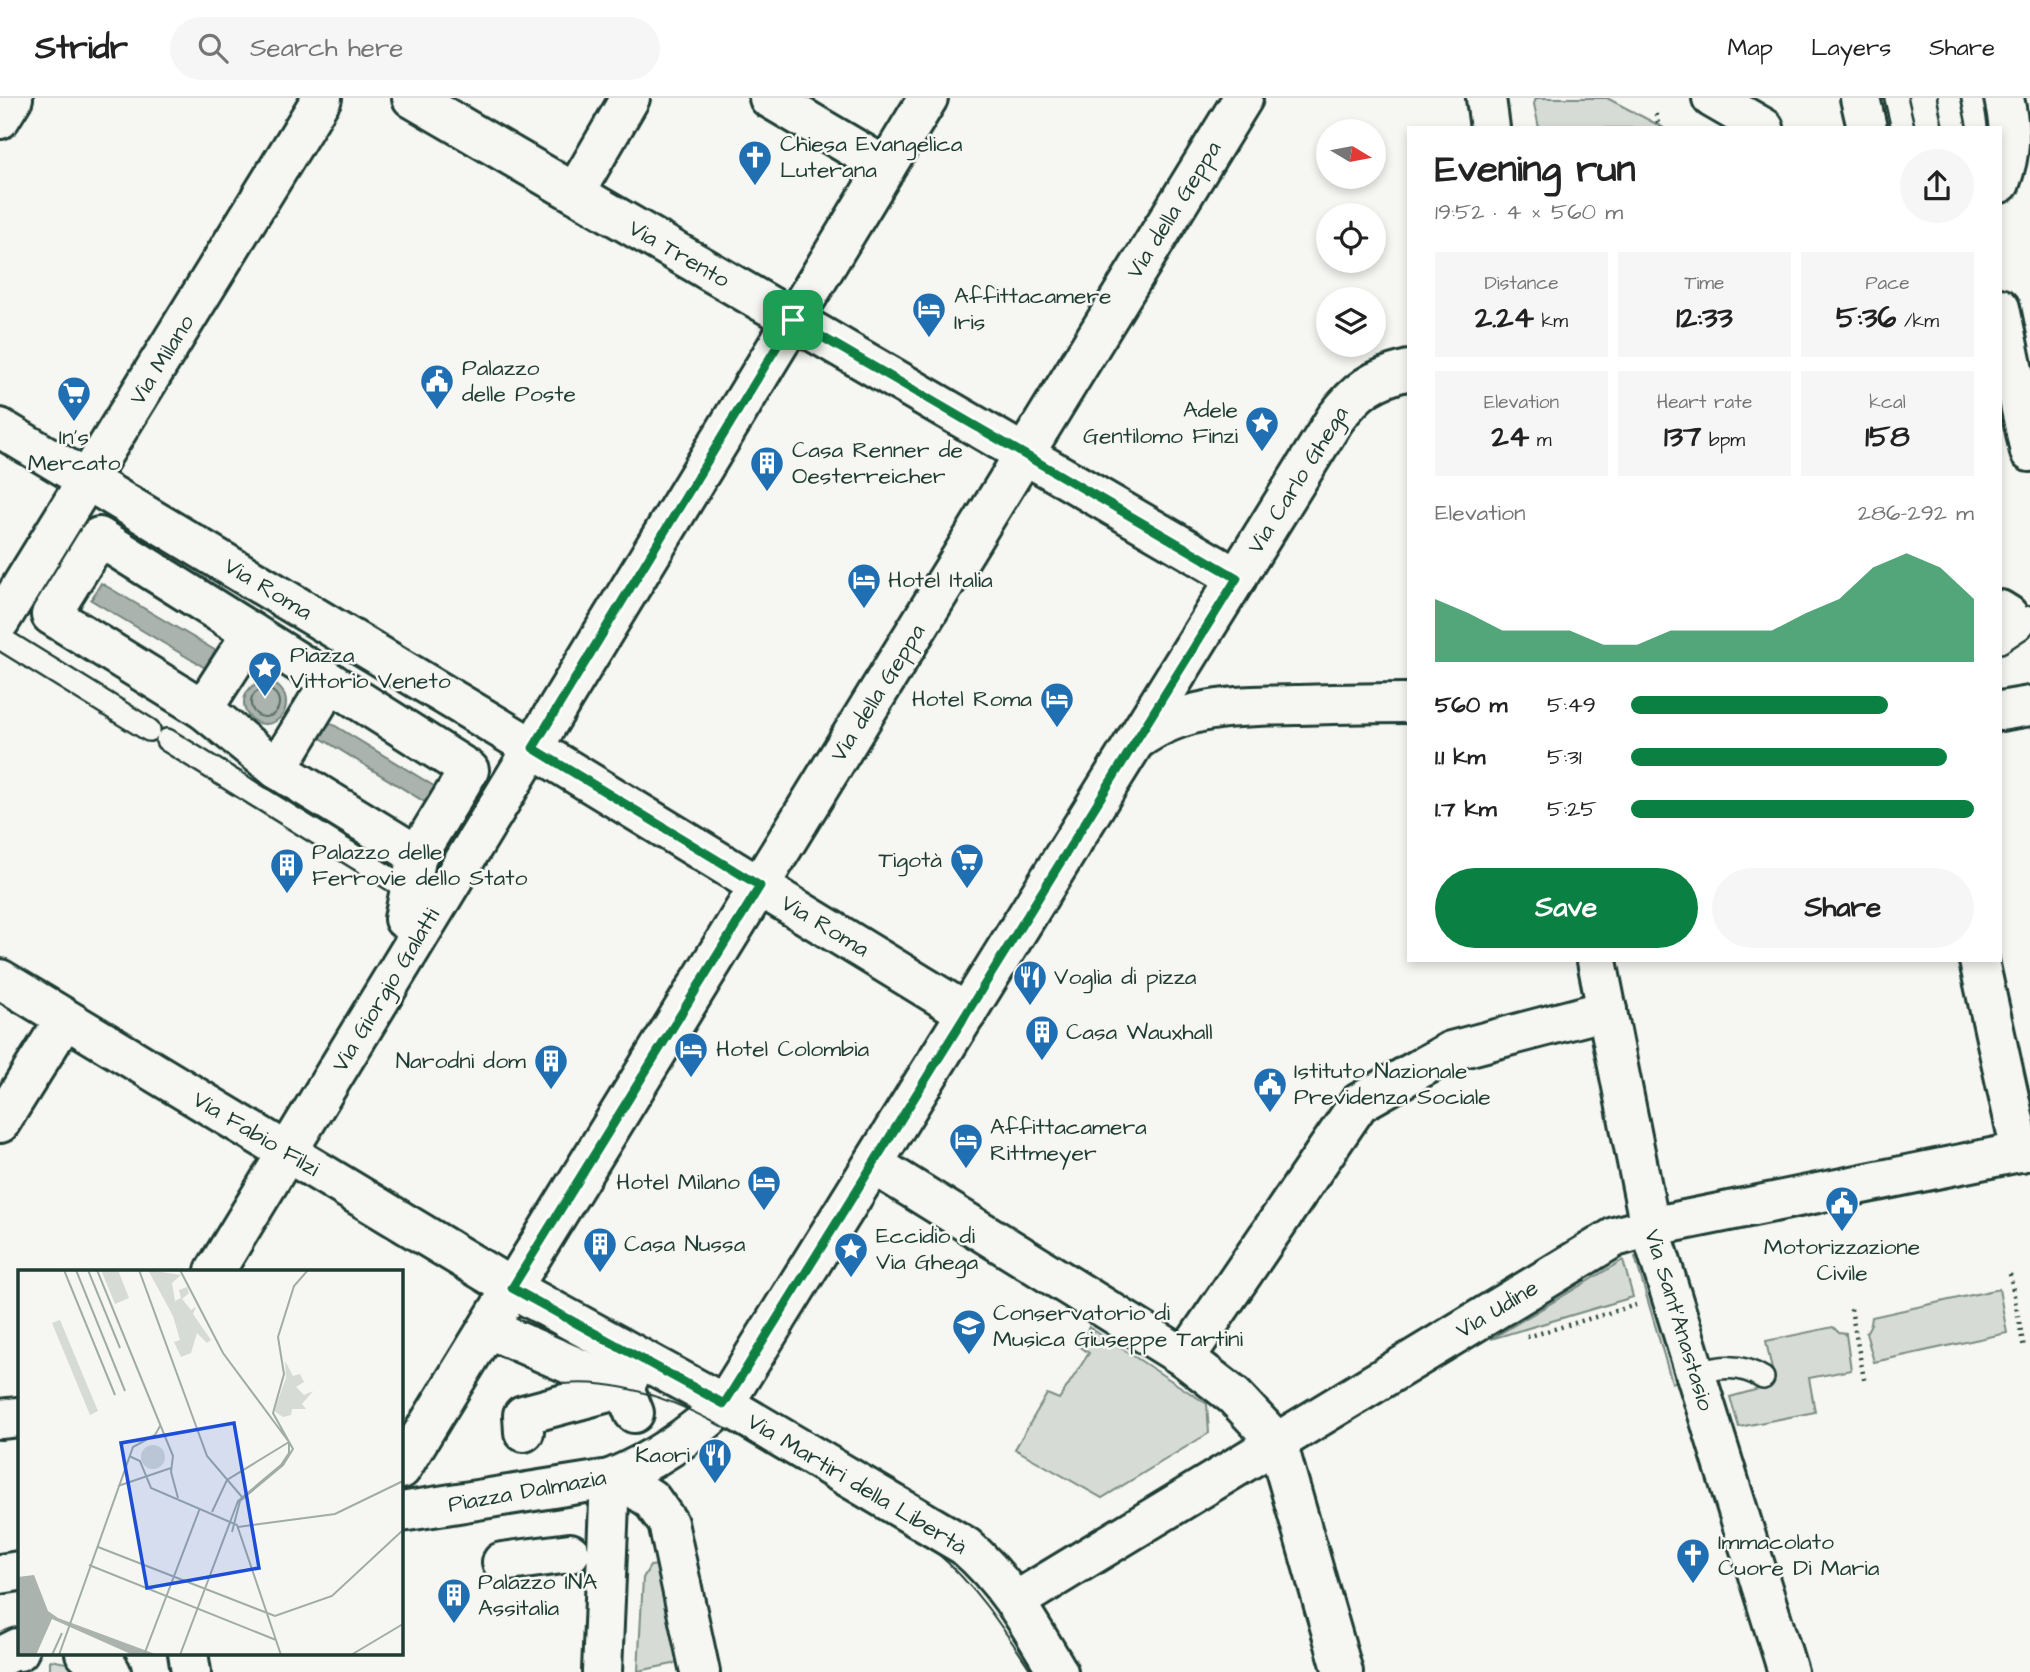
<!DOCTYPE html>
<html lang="en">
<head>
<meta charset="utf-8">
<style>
  :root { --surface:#fff; --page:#f6f6f6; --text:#222; --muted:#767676; --line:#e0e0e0; --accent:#0b8043 }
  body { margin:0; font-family:"Architects Daughter",sans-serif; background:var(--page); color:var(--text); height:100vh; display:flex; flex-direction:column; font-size:26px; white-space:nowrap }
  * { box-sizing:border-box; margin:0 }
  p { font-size:23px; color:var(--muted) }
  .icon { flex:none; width:38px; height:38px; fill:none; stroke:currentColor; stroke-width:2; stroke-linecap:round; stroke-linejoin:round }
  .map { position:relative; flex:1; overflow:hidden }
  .sheet { position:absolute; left:1407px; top:28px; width:595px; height:836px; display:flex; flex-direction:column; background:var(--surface); border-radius:0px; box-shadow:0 4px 10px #0003 }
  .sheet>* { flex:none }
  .needle { width:46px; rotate:100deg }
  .controls { position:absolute; left:1316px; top:21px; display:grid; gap:14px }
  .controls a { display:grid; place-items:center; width:70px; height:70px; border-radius:50%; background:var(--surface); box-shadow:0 4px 10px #0003; font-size:35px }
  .pin { position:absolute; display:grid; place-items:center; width:60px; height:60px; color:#fff; margin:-30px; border-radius:14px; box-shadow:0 4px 10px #0006 }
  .round { display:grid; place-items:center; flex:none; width:74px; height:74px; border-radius:37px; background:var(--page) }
  .overview { display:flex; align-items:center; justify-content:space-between; height:119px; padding:0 28px }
  h1 { font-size:38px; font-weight:700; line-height:52px }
  .stats { display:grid; grid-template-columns:repeat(3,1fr); gap:10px; height:119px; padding:7px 28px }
  .stats div { display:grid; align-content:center; border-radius:0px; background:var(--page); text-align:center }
  .stats b { font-size:30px; font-weight:700 }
  .stats small { font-size:19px; font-weight:400 }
  .stats p { font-size:19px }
  .chart { height:196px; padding:14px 28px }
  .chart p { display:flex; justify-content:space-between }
  .chart svg { width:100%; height:126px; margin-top:7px; fill:var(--accent); opacity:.7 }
  .primary-button { display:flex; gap:14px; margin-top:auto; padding:14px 28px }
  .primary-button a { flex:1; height:80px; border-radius:42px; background:var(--accent); color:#fff; font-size:28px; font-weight:700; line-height:80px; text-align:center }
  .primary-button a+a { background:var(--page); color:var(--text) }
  ul { padding:0 28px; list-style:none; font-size:23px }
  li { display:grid; grid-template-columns:112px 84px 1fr; align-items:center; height:52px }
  li i { height:18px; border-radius:9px; background:var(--accent) }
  header { display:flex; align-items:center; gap:42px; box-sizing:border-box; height:98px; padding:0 35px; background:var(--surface); border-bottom:2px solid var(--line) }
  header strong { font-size:33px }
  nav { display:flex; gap:38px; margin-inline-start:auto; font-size:24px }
  .search { width:490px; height:63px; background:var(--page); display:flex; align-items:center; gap:18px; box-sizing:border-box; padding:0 24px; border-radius:38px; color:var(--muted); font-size:26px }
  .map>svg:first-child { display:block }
</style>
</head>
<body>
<header>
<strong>Stridr</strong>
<div class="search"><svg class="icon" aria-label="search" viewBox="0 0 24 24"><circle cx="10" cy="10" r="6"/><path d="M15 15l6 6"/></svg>Search here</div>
<nav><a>Map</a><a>Layers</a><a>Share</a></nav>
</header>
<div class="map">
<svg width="2030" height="1574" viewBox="0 0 2030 1574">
  <rect width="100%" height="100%" fill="#f6f6f2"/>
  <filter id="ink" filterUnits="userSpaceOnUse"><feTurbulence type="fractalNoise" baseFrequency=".0143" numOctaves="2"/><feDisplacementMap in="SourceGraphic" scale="14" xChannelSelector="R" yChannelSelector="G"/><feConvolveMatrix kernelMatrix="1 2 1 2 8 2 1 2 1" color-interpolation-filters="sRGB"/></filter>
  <g filter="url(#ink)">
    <g fill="#d6dbd6" stroke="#7a8c85" stroke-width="2">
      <polygon points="1536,0 1607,0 1664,30 1539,30 1534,6"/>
      <polygon points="1642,1157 1680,1282 1672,1285 1635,1159"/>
      <polygon points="1623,1162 1633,1199 1491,1241"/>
      <polygon points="1999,1191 2007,1235 1874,1264 1866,1235 1871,1226 1872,1219"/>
      <polygon points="1089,1229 1207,1306 1209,1335 1102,1400 1015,1351 1047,1296 1059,1301 1089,1255 1079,1248"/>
      <polygon points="1833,1229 1839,1235 1846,1236 1851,1272 1809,1280 1815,1314 1739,1329 1730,1299 1759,1291 1763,1280 1772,1272 1766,1243"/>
      <polygon points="658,1467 678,1565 638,1573 643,1480 650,1468"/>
      <polygon points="50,1562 82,1568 95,1574 50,1574"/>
    </g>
    <g fill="#aab3ae" stroke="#72847d" stroke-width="2">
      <polygon points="101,485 218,554 207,571 91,502"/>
      <circle cx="265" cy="605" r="21"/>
      <polygon points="329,624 442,693 433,709 319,639"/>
    </g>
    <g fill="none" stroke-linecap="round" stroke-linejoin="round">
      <circle stroke="#576c65" stroke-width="2" cx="265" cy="605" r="14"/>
      <g stroke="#1f3d34" stroke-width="26">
        <g id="lane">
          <polyline points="1896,0 1903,30"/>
          <polyline points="1949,0 1955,30"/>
          <polyline points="0,540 149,632"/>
          <polyline points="2000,544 2021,530 2030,519"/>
          <polyline points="167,642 417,797"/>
          <path d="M1694,1275C1720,1269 1740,1265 1763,1280"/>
        </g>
      </g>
      <g stroke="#1f3d34" stroke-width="44">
        <g id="street">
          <polyline points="412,0 1237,480"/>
          <polyline points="769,0 886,69"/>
          <polyline points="1860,0 1867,30"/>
          <polyline points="581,84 630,0"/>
          <path d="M2000,85C2012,53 2011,33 2004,0"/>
          <polyline points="2000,512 2008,517"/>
          <polyline points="330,584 99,439 51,517 203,611 277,671 417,757 404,821"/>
          <polyline points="203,611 252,535"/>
          <polyline points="277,671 330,584 469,672 417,757"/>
          <polyline points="1597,863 1650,1129 1788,1574"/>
          <polyline points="1979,863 2021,1054"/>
          <polyline points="0,1025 65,921"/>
          <polyline points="215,1173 928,0"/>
          <polyline points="503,1237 624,1290 634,1315"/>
          <polyline points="1185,1260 1359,1005 1451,953 1607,912"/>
          <polyline points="0,1321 19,1319"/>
          <polyline points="524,1334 523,1317 624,1290 629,1280"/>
          <polyline points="401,1371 1243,0"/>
          <polyline points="610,1381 631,1388 651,1401 668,1425 700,1574"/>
          <polyline points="502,1464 570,1455"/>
          <polyline points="85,1555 106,1566 111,1574"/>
          <polyline points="188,1555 191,1574"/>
          <polyline points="0,1559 18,1550 19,1553"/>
        </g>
      </g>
      <g stroke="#1f3d34" stroke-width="44">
        <g id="secondary">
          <polyline points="0,21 13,0"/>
          <polyline points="0,330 533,650 967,915"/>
          <path d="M0,881L512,1190L724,1306L965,1448C1007,1484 1030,1527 1058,1574"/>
          <polyline points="873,1066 1185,1260 1234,1298 1277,1344 1343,1574"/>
          <polyline points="1016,1503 1615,1139 1650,1129 2030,1052"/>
        </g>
      </g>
      <g stroke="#1f3d34" stroke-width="44">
        <g id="primary">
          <polyline points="1486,0 1490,30"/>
          <polyline points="1712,0 1764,30"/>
          <polyline points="2000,210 2030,354"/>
          <polyline points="0,523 322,0"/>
          <polyline points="2000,613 2030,608"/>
          <path d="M1137,642C1185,607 1239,608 1296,607C1334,606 1371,605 1409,605"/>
          <path d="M401,1414L610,1381C654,1363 690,1339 724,1306L1335,321C1357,292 1372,281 1409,272"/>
          <polyline points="0,1476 19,1473"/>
          <polyline points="602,1574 610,1381"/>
        </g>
      </g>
      <g stroke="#1f3d34" stroke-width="4.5" stroke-dasharray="2 5" stroke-linecap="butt">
        <polyline points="1656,16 1659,30"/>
        <polyline points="2010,1176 2024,1250"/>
        <polyline points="1851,1211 1865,1286"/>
        <polyline points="1527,1239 1636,1207"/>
      </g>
      <use href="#lane" stroke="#f6f6f2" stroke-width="21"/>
      <use href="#street" stroke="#f6f6f2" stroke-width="38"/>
      <use href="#secondary" stroke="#f6f6f2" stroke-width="38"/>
      <use href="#primary" stroke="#f6f6f2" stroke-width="38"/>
      <path stroke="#1f3d34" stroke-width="2" d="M563,1286C649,1278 723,1329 794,1371C842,1399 890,1427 937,1455C976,1488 1004,1532 1032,1574"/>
    </g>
  </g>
  <g fill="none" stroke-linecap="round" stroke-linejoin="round" filter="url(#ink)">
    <g stroke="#fff" stroke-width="14">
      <polygon id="route" points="793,222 1237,480 724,1306 512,1190 760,788 533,650"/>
    </g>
    <use href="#route" stroke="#0b8043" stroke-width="9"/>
  </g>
  <defs>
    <g id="church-pin" transform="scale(1.75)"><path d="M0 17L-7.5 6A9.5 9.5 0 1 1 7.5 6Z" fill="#1f6fb2" stroke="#f6f6f2"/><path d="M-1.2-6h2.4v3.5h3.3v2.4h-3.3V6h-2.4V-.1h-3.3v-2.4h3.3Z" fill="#fff"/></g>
    <g id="hotel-pin" transform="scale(1.75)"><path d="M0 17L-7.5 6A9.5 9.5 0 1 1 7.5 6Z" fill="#1f6fb2" stroke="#f6f6f2"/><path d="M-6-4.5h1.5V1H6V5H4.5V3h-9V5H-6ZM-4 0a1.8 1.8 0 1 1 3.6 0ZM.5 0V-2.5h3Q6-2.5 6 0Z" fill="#fff"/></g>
    <g id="civic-pin" transform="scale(1.75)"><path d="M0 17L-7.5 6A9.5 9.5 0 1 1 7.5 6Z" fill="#1f6fb2" stroke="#f6f6f2"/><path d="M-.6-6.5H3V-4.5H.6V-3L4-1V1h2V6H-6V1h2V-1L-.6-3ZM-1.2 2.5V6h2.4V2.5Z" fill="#fff"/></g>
    <g id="supermarket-pin" transform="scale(1.75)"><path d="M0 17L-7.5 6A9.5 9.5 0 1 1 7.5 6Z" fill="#1f6fb2" stroke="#f6f6f2"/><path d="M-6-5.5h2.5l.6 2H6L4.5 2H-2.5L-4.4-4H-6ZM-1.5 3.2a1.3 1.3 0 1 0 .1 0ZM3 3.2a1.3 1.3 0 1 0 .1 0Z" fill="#fff"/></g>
    <g id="sight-pin" transform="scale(1.75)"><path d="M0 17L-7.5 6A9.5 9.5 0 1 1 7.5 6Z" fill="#1f6fb2" stroke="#f6f6f2"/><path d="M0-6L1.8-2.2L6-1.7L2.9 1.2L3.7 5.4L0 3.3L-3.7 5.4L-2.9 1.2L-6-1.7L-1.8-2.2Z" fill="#fff"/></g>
    <g id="building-pin" transform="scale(1.75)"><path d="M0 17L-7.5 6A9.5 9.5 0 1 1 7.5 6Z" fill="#1f6fb2" stroke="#f6f6f2"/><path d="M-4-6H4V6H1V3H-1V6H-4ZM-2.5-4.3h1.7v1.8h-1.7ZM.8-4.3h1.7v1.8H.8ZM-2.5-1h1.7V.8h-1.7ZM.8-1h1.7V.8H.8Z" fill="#fff"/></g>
    <g id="restaurant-pin" transform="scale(1.75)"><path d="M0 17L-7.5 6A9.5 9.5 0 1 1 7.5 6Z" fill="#1f6fb2" stroke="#f6f6f2"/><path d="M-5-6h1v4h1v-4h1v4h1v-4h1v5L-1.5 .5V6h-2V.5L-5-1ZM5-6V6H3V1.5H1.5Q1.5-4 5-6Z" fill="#fff"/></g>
    <g id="university-pin" transform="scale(1.75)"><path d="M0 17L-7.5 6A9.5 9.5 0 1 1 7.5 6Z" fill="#1f6fb2" stroke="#f6f6f2"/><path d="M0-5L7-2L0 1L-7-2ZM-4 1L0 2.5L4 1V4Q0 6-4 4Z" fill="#fff"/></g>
  </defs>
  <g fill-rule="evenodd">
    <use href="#church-pin" x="755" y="59"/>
    <use href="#hotel-pin" x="929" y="211"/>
    <use href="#civic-pin" x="437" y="283"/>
    <use href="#supermarket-pin" x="74" y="295"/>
    <use href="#sight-pin" x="1262" y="325"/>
    <use href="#building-pin" x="767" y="365"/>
    <use href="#hotel-pin" x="864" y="482"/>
    <use href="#sight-pin" x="265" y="570"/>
    <use href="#hotel-pin" x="1057" y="601"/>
    <use href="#supermarket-pin" x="967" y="762"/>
    <use href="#building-pin" x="287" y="767"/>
    <use href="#restaurant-pin" x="1030" y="879"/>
    <use href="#building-pin" x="1042" y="934"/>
    <use href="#hotel-pin" x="691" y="951"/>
    <use href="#building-pin" x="551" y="963"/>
    <use href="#civic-pin" x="1270" y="986"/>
    <use href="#hotel-pin" x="966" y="1042"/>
    <use href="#hotel-pin" x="764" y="1084"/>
    <use href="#civic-pin" x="1842" y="1105"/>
    <use href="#building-pin" x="600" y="1146"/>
    <use href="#sight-pin" x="851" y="1151"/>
    <use href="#university-pin" x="969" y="1228"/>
    <use href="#restaurant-pin" x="715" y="1357"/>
    <use href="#church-pin" x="1693" y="1457"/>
    <use href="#building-pin" x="454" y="1497"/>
  </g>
  <g text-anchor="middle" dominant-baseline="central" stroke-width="5" stroke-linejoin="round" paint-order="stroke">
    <g font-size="23" fill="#1f3d34" stroke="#f6f6f2" text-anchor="start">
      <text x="780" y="46">Chiesa Evangelica<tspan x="780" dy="26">Luterana</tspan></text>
      <text x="954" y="198">Affittacamere<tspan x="954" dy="26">Iris</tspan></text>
      <text x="462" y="270">Palazzo<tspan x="462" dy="26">delle Poste</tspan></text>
      <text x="1238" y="312" text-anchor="end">Adele<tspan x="1238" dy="26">Gentilomo Finzi</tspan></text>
      <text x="74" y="339" text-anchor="middle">In's<tspan x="74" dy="26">Mercato</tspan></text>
      <text x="792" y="352">Casa Renner de<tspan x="792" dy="26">Oesterreicher</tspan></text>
      <text x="888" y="482">Hotel Italia</text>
      <text x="290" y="557">Piazza<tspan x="290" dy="26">Vittorio Veneto</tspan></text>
      <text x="1032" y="601" text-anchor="end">Hotel Roma</text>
      <text x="312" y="754">Palazzo delle<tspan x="312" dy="26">Ferrovie dello Stato</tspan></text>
      <text x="942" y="762" text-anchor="end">Tigotà</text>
      <text x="1054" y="879">Voglia di pizza</text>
      <text x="1066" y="934">Casa Wauxhall</text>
      <text x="716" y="951">Hotel Colombia</text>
      <text x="526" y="963" text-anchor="end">Narodni dom</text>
      <text x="1294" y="973">Istituto Nazionale<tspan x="1294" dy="26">Previdenza Sociale</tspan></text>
      <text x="990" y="1029">Affittacamera<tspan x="990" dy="26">Rittmeyer</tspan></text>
      <text x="740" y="1084" text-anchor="end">Hotel Milano</text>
      <text x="876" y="1138">Eccidio di<tspan x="876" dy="26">Via Ghega</tspan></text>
      <text x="624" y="1146">Casa Nussa</text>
      <text x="1842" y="1149" text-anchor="middle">Motorizzazione<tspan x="1842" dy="26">Civile</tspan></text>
      <text x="993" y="1215">Conservatorio di<tspan x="993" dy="26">Musica Giuseppe Tartini</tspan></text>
      <text x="690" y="1357" text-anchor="end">Kaori</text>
      <text x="1718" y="1444">Immacolato<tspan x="1718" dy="26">Cuore Di Maria</tspan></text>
      <text x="478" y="1484">Palazzo INA<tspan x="478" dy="26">Assitalia</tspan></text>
    </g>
    <g font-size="23" fill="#1f3d34" stroke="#f6f6f2">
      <text transform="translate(1174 112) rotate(-58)">Via della Geppa</text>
      <text transform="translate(679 156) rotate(30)">Via Trento</text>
      <text transform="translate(162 262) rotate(-58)">Via Milano</text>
      <text transform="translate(1298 382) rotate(-58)">Via Carlo Ghega</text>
      <text transform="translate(268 491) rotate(31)">Via Roma</text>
      <text transform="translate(878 595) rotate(-58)">Via della Geppa</text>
      <text transform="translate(825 828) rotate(31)">Via Roma</text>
      <text transform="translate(386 892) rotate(-59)">Via Giorgio Galatti</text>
      <text transform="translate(256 1036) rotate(31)">Via Fabio Filzi</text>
      <text transform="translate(1497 1211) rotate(-31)">Via Udine</text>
      <text transform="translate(1679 1222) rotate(73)">Via Sant'Anastasio</text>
      <text transform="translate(857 1386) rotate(31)">Via Martiri della Libertà</text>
      <text transform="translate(527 1393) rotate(-10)">Piazza Dalmazia</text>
    </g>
  </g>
  <g transform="translate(18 1172)">
    <rect width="385" height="385" fill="#f6f6f2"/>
    <path d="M83,0H100L111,28L97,34ZM130,0L163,5L154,13L157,31L163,28L161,20L169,17L171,23L164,29L173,40L178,37L175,44L193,70L189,73L179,63L173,83L163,87L156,72L162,70L155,46ZM42,50L80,141L72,145L34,53ZM267,91L275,106L282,104L286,112L278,117L286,125L295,121L284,134L288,139H274L273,145L265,147L256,141L268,108ZM123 187a12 12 0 1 1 24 0a12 12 0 1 1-24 0Z" fill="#d6dbd6"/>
    <path d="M16,305L30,341L40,348L140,385H115L34,349L18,385H0V307Z" fill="#aab3ae"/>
    <path fill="none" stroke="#a0aca6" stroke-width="2" d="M46,0L97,125M58,0L107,121M70,0L102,78M79,0L155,186L153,202L160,228M121,0L189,186L224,227M162,0L205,83L271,172M111,186L122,191L133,218L219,255L263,385M100,216L153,198M194,242L209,210L271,172M220,257L317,244L385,211M214,262L222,231L265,195L275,179L255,143L266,104L260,67L276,16L290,0M80,277L257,346L314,326L385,260M71,295L258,370M34,385L44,363M41,385L115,177L137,165L142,156M126,385L182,238M162,385L220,231L263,195L271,183V172M333,385L385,354"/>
    <path fill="#1d4ed8" fill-opacity="0.15" stroke="#1d4ed8" stroke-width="3.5" d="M216,153L241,298L129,318L103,173Z"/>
    <rect width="385" height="385" fill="none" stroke="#1f3d34" stroke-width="3.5"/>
  </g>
</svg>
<div class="controls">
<a><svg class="needle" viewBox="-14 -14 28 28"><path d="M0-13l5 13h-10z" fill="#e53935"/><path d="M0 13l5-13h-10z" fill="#767676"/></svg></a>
<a><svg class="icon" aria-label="locate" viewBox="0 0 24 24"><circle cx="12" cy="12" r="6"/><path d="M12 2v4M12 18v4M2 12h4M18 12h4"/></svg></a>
<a><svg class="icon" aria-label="layers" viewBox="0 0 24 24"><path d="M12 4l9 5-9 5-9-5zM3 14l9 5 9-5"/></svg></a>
</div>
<div class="pin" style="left:793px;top:222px;background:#1e9e55"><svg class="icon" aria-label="arrive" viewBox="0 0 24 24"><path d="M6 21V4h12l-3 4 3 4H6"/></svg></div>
<section class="sheet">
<div class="overview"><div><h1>Evening run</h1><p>19:52 · 4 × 560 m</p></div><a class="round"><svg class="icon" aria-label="share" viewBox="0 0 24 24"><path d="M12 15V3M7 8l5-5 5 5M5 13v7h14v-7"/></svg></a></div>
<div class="stats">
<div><p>Distance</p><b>2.24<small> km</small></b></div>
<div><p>Time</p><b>12:33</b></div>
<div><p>Pace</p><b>5:36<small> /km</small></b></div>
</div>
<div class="stats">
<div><p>Elevation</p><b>24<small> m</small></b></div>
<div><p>Heart rate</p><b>137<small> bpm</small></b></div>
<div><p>kcal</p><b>158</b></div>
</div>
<div class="chart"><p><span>Elevation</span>286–292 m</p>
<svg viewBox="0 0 160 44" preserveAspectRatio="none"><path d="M0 44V22L10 27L20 33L30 33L40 33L50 38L60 38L70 33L80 33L90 33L100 33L110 27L120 22L130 11L140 6L150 11L160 22V44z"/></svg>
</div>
<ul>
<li><b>560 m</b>5:49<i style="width:75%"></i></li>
<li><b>1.1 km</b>5:31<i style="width:92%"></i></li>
<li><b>1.7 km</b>5:25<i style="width:100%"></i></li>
</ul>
<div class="primary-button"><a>Save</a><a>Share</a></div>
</section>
</div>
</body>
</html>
